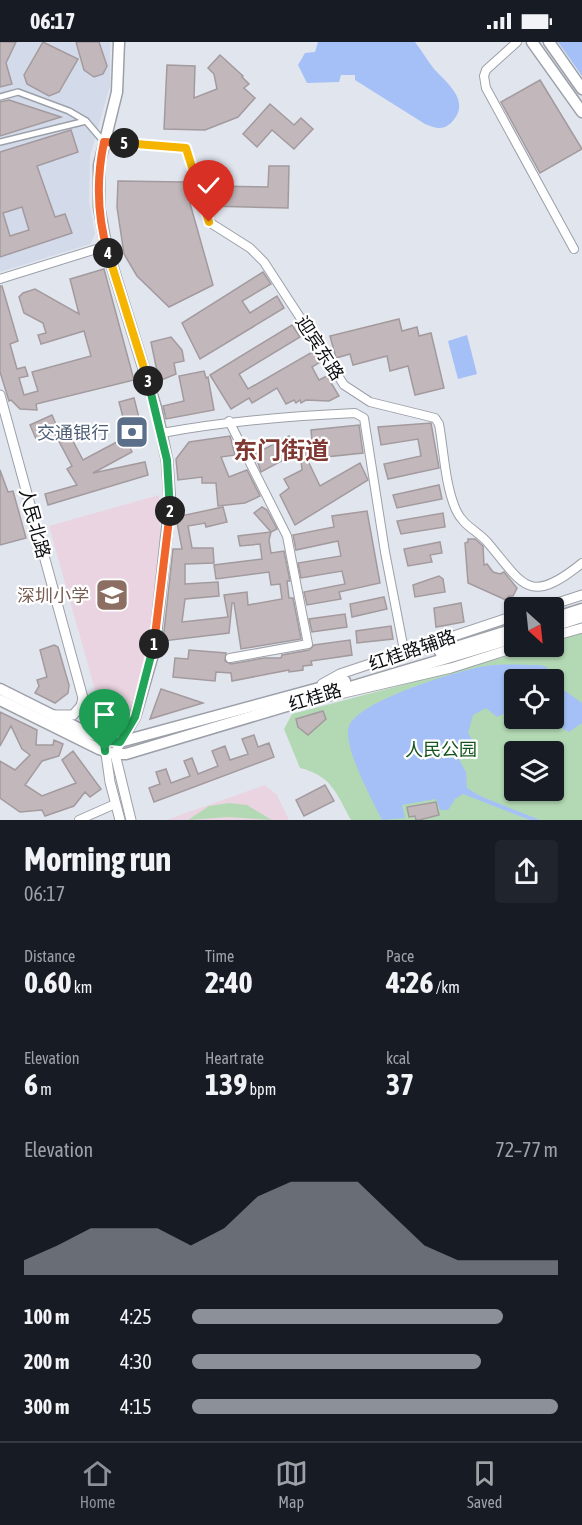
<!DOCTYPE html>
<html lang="en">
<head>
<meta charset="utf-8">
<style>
  :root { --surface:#171b24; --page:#20242c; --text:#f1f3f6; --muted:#9ea1a6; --line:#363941; --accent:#8c9099 }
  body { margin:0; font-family:"Asap Condensed","Noto Sans SC",sans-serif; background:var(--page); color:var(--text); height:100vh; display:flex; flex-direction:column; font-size:22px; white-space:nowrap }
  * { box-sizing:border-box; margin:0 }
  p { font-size:20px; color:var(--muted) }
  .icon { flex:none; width:33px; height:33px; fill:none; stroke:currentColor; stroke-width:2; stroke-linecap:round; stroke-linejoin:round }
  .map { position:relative; height:778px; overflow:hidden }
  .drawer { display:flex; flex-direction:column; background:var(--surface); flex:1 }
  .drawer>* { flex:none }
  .needle { width:39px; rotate:153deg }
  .fabs { position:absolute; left:504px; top:555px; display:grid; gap:12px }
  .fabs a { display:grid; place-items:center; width:60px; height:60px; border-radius:6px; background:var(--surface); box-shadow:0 2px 4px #0004; font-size:30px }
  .pin { position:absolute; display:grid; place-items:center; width:51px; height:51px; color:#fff; margin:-62px -26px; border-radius:50% 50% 50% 0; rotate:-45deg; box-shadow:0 0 6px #0007 }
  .pin .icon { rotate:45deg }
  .km { position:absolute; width:30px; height:30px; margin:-15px; border-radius:50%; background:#222; color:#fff; font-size:16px; line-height:30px; text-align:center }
  .round { display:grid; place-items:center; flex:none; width:63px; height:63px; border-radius:6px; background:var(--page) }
  .head { display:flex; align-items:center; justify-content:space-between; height:102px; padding:0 24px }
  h1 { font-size:33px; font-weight:700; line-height:45px }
  .metrics { display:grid; grid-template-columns:repeat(3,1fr); gap:9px; height:102px; padding:6px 24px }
  .metrics div { display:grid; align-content:center }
  .metrics b { font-size:30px; font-weight:700 }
  .metrics small { font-size:16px; font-weight:400 }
  .metrics p { font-size:16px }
  .chart { height:168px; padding:12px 24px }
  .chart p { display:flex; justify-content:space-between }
  .chart svg { width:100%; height:108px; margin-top:6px; fill:var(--accent); opacity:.7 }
  ul { padding:0 24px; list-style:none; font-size:20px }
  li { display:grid; grid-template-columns:96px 72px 1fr; align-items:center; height:45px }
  li i { height:15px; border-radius:8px; background:var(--accent) }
  .status { display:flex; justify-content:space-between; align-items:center; height:42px; padding:0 30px; background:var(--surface); direction:ltr }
  .status svg { height:16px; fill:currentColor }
  .tab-bar { display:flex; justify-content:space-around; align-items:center; height:84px; border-top:2px solid var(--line); background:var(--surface); font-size:16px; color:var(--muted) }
  .tab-bar a { display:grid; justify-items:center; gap:3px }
  .tab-bar .selected { color:var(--accent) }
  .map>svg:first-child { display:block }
</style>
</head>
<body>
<div class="status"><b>06:17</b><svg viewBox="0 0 49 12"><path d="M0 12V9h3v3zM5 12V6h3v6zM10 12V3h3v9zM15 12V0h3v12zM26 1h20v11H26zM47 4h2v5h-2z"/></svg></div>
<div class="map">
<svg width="582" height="778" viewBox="0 0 582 778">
  <rect width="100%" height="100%" fill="#e1e5ee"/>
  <polygon fill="#d3daea" points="0,0 110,0 110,44 90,114 89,159 95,192 90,202 0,230"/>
  <g fill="#ead4e1">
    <polygon points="159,453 160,495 157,536 142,638 128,677 103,676 49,484"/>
    <polygon points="265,743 277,753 289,778 166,778"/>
  </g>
  <g fill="#b3d9b4" fill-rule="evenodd">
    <path d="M582,591V778H351C336,751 332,734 300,726L284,687L292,672L463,627L539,605L554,604V600ZM514,638H554V676H514ZM514,710H554V748H514Z"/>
    <polygon points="229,761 247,763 272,778 229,775 188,778 209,764"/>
  </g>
  <g fill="#a4c0f7">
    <path d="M318,0H415C422,9 427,18 434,27C448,42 472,60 451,81C442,89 435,86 425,82L355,38V33H341L339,40L307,41L298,23L305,11L315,10Z"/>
    <polygon points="558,0 582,0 582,34"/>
    <polygon points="467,293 477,332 458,337 448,299"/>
    <path d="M540,623L547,625L552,637L514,638V667L497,675L486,666L473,673L468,691L476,704L462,709L459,717L466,730L467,746L480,754L540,778H530L463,752L455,757L448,768H440L436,757L402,763L405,776L382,778C373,759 342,704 349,684C359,659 454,630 480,625C499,621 521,623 540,623Z"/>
    <polygon points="554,641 582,661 582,681 569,690 545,677 554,676"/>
  </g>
  <g fill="#c2b8bc" stroke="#a39a9e" stroke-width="1.5" fill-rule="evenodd">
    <polygon points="0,0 16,0 6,21 12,42 0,45"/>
    <polygon points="43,0 78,17 59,50 49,54 27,42 24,33"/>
    <polygon points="76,0 99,0 107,24 103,32 94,35 84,28"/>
    <polygon points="220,13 243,34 242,35 249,42 244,46 255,56 238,75 205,88 164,87 167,23 195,24 194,56 217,47 214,32 208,26"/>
    <polygon points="540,38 582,107 540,131 501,60"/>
    <polygon points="9,58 61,75 0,94 0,60"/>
    <polygon points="270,62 294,83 301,76 313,87 294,107 272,88 257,105 243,92"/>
    <path d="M71,88L78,110L37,124L55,175L65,172L72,191L0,215V110ZM22,165L29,188L10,194L3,171Z"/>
    <polygon points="269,124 289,124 288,166 210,164 211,144 268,145"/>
    <polygon points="118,139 184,140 213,243 169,265 137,234 124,212 117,165"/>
    <polygon points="104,227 134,338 36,362 37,368 20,367 11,358 9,359 0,330 0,244 2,244 18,299 10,302 17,327 25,325 28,334 19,336 24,353 38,349 32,330 91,314 84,289 41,302 38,293 46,291 43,281 24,271 19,255 23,251 35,247 79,272 70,237"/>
    <polygon points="263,230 271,242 242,259 250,271 277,254 284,266 200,317 182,281"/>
    <polygon points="399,277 402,289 417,285 419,294 431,291 444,346 415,353 408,324 390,329 387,314 353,323 350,312 336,316 330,294"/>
    <polygon points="292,283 300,295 239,332 248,347 314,309 320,320 312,325 319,338 327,334 339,354 329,359 306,358 301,361 300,358 296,361 294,358 286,362 277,346 252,361 249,356 231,367 210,333"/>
    <polygon points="171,295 182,308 184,319 174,321 176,332 159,339 151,300"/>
    <polygon points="204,329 206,336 208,335 214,368 166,377 163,364 184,359 179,334"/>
    <polygon points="134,356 144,396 128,401 132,410 93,431 145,420 148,433 48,463 45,452 77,443 67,427 72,424 55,392 66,386 83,418 128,394 119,360"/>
    <polygon points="52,373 59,389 37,399 30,383"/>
    <polygon points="431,381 439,426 388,437 384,422 421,414 418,397 381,403 378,385"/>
    <polygon points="359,383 363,411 307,417 320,444 360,421 368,438 295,483 280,453 289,446 284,437 302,428 300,409 261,430 255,412 289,394 293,401 312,399 311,388"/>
    <polygon points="230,394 235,413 221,415 229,435 247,428 260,454 245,461 218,464 216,441 202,441 202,435 178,438 176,417 189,400"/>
    <polygon points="0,428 8,450 13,449 26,496 0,503"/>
    <polygon points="439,443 442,457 397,466 393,453"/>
    <polygon points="223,465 227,480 206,485 205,481 188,484 192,506 213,506 214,521 185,522 185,542 218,540 219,554 185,557 182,580 228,575 224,553 247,550 248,563 282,557 280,542 271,543 269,530 216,537 214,523 262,517 260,502 240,504 238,494 271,490 254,471 262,465 267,468 277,487 271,490 269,498 271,511 284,509 290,539 287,539 289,556 293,556 301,597 241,607 234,561 232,561 229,591 163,599 173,507 182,507 176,475"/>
    <polygon points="367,469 380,541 339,550 341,557 307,563 304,550 345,542 342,529 301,536 298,521 341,514 338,499 296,508 293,493 334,485 332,474"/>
    <polygon points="443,471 445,485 401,492 397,479"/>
    <polygon points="468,497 475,497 483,504 484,523 487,522 493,530 500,532 504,530 517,546 513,554 509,554 506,558 468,541 465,501 468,500"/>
    <polygon points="440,500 442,511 430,513 432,520 408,524 404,507"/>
    <polygon points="439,534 443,537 445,550 415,555 413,543"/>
    <polygon points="384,555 387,567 352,575 350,562"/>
    <polygon points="461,561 464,580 436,585 434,566"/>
    <polygon points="345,572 347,585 312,590 309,577"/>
    <polygon points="391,584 393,597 357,601 356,589"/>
    <polygon points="350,598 352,613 311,619 312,623 303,624 303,628 289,630 289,628 232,639 231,631 216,630 215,639 173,635 175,616 188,617 189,608 226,611 225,619 231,622 264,616 281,616 282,613 309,608 314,603"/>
    <polygon points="54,603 58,605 69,643 68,651 55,661 35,651 39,644 37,638 47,635 40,608"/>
    <polygon points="161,647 203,661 150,677"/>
    <polygon points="323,669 326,677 308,693 298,685 296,677"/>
    <polygon points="0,670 37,688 36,703 53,703 54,698 63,702 59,714 42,719 25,743 42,754 76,741 62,718 73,709 101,747 90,755 85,750 74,764 45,774 42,768 20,770 0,756 0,719 15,728 30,713 22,707 11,684 0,704"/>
    <polygon points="254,693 258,705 269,701 274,715 154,760 149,746 160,742 156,730 166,727 171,741 190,734 184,719 192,716 198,732 218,724 212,709 225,704 230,718 248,712 242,697"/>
    <polygon points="325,743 334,759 304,774 296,758"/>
    <polygon points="436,760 439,773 419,778 416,778 415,774 409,775 407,765"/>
  </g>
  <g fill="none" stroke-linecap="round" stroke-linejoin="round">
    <g stroke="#9ca0a8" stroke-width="8">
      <g id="pedestrian">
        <polyline points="0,55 18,50 69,69 86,79 104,100"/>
        <polyline points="0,100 86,79"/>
      </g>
    </g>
    <g stroke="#9ca0a8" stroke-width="10">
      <g id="minor">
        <polyline points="517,0 486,28 484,34 486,46 574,207"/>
        <path d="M104,100L186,106L209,180L250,206L264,220L344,343L370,360L435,376L439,382C444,410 445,443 456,468C463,484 478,489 488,501C523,542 528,565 582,521"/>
        <polyline points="0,237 106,204"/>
        <polyline points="229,379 287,494 308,602 230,616"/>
        <path d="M162,391C226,379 290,374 355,371L364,376L385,510L403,603"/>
        <polyline points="79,778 115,762"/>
      </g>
    </g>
    <g stroke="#9ca0a8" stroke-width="11">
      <g id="tertiary">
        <polyline points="0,353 86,667 91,681 104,698 110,740 120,778"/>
        <polyline points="542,566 582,553"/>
        <polyline points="554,594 582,586"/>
        <polyline points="322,642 340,632 514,574"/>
        <polyline points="331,654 451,626 520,604"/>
        <polyline points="54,673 73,673 81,664 83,656"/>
        <polyline points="120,700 115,712 131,778"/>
      </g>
    </g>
    <g stroke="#9ca0a8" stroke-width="13">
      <g id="secondary">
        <polyline points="119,0 117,50 99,123 99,165 106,204 156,366 167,418 170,461 154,609 135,675 120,700"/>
        <polyline points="532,0 582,70"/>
        <polyline points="549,0 582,47"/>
        <polyline points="554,576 582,567"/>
        <polyline points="554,584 582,575"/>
        <polyline points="440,610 514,587"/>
        <polyline points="0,647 90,692 120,700 345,639"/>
        <polyline points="0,658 99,707 115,712 126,712 514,596"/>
      </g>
    </g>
    <use href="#pedestrian" stroke="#fff" stroke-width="5"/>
    <use href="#minor" stroke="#fff" stroke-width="8"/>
    <use href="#tertiary" stroke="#fff" stroke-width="9"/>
    <use href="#secondary" stroke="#fff" stroke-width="10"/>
  </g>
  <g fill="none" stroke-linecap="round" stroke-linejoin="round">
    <g stroke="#fff" stroke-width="12">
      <polyline id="split-1" points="105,709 104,698 120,700 135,675 154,602"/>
    </g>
    <g stroke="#fff" stroke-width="12">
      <polyline id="split-2" points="154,602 170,469"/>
    </g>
    <g stroke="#fff" stroke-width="12">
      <polyline id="split-3" points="148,339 167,418 170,469"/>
    </g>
    <g stroke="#fff" stroke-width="12">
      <polyline id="split-4" points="108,211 148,339"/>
    </g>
    <g stroke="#fff" stroke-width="12">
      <path id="split-5" d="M108,211C97,174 96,138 104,100L124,101"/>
    </g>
    <g stroke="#fff" stroke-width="12">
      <polyline id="split-6" points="124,101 186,106 209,180"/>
    </g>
    <use href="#split-1" stroke="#22a559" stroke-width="8"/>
    <use href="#split-2" stroke="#f0652b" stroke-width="8"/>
    <use href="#split-3" stroke="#22a559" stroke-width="8"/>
    <use href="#split-4" stroke="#f5b400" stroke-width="8"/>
    <use href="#split-5" stroke="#f0652b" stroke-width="8"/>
    <use href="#split-6" stroke="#f5b400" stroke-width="8"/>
  </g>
  <defs>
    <g id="bank-square" transform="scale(1.725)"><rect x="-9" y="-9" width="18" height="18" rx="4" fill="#5c6f8a" stroke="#fff"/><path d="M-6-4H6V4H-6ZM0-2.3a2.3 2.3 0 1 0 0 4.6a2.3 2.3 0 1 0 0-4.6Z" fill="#fff"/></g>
    <g id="school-square" transform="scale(1.725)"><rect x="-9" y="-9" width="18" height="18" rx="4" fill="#8d6e63" stroke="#fff"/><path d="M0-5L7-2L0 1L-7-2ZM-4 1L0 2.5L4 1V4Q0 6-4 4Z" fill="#fff"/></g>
  </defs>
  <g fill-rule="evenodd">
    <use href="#bank-square" x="132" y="390"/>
    <use href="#school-square" x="112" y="553"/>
  </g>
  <g text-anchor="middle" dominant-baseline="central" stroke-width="4.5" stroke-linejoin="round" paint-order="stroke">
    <g font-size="18" fill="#0d0e11" stroke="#fff">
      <text transform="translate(320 306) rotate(57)">迎宾东路</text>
      <text transform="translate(35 481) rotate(75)">人民北路</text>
      <text transform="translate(412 608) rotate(-19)">红桂路辅路</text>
      <text transform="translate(315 655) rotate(-17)">红桂路</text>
    </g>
    <g font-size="18" fill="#4e5e75" stroke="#fff" text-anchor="end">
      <text x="109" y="390">交通银行</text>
    </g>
    <g font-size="18" fill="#785e54" stroke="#fff" text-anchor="end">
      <text x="89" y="553">深圳小学</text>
    </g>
    <g font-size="18" fill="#15561f" stroke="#fff">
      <text x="441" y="707">人民公园</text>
    </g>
    <g font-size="24" font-weight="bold" fill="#803932" stroke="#fff">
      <text x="281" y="408">东门街道</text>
    </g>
  </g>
</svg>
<div class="fabs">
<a><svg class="needle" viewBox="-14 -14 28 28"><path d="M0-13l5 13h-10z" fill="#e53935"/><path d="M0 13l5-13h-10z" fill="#9ea1a6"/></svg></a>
<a><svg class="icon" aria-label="locate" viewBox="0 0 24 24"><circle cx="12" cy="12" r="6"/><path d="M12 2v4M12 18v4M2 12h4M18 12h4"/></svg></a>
<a><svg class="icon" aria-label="layers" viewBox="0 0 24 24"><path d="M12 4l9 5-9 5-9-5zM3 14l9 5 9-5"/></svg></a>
</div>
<div class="pin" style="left:105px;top:709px;background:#1e9e55"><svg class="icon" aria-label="arrive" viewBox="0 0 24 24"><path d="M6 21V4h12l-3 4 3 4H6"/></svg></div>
<div class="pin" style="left:209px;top:180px;background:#d93025"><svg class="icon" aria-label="check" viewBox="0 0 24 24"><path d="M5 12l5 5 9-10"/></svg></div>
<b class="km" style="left:154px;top:602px">1</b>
<b class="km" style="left:170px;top:469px">2</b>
<b class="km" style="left:148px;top:339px">3</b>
<b class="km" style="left:108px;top:211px">4</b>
<b class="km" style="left:124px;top:101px">5</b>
</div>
<section class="drawer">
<div class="head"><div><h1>Morning run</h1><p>06:17</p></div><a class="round"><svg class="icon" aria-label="share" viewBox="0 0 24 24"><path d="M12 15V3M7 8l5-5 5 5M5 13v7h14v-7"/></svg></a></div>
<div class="metrics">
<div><p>Distance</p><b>0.60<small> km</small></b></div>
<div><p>Time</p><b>2:40</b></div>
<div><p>Pace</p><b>4:26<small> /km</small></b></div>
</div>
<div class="metrics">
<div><p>Elevation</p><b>6<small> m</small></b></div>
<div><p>Heart rate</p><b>139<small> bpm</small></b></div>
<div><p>kcal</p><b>37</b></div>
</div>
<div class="chart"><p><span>Elevation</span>72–77 m</p>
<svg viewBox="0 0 160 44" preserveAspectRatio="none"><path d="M0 44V38L10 32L20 25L30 25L40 25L50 32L60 25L70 12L80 6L90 6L100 6L110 19L120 32L130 38L140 38L150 38L160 38V44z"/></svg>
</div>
<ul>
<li><b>100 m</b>4:25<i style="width:85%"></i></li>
<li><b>200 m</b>4:30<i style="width:79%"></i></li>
<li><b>300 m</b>4:15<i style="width:100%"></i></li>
</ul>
</section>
<nav class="tab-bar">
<a class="selected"><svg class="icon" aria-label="home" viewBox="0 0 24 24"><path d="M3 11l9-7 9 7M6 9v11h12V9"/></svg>Home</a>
<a><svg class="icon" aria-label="map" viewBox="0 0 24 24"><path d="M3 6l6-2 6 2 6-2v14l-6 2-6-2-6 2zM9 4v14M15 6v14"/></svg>Map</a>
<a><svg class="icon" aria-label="saved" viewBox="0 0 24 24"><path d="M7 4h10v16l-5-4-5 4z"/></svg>Saved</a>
</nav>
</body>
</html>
